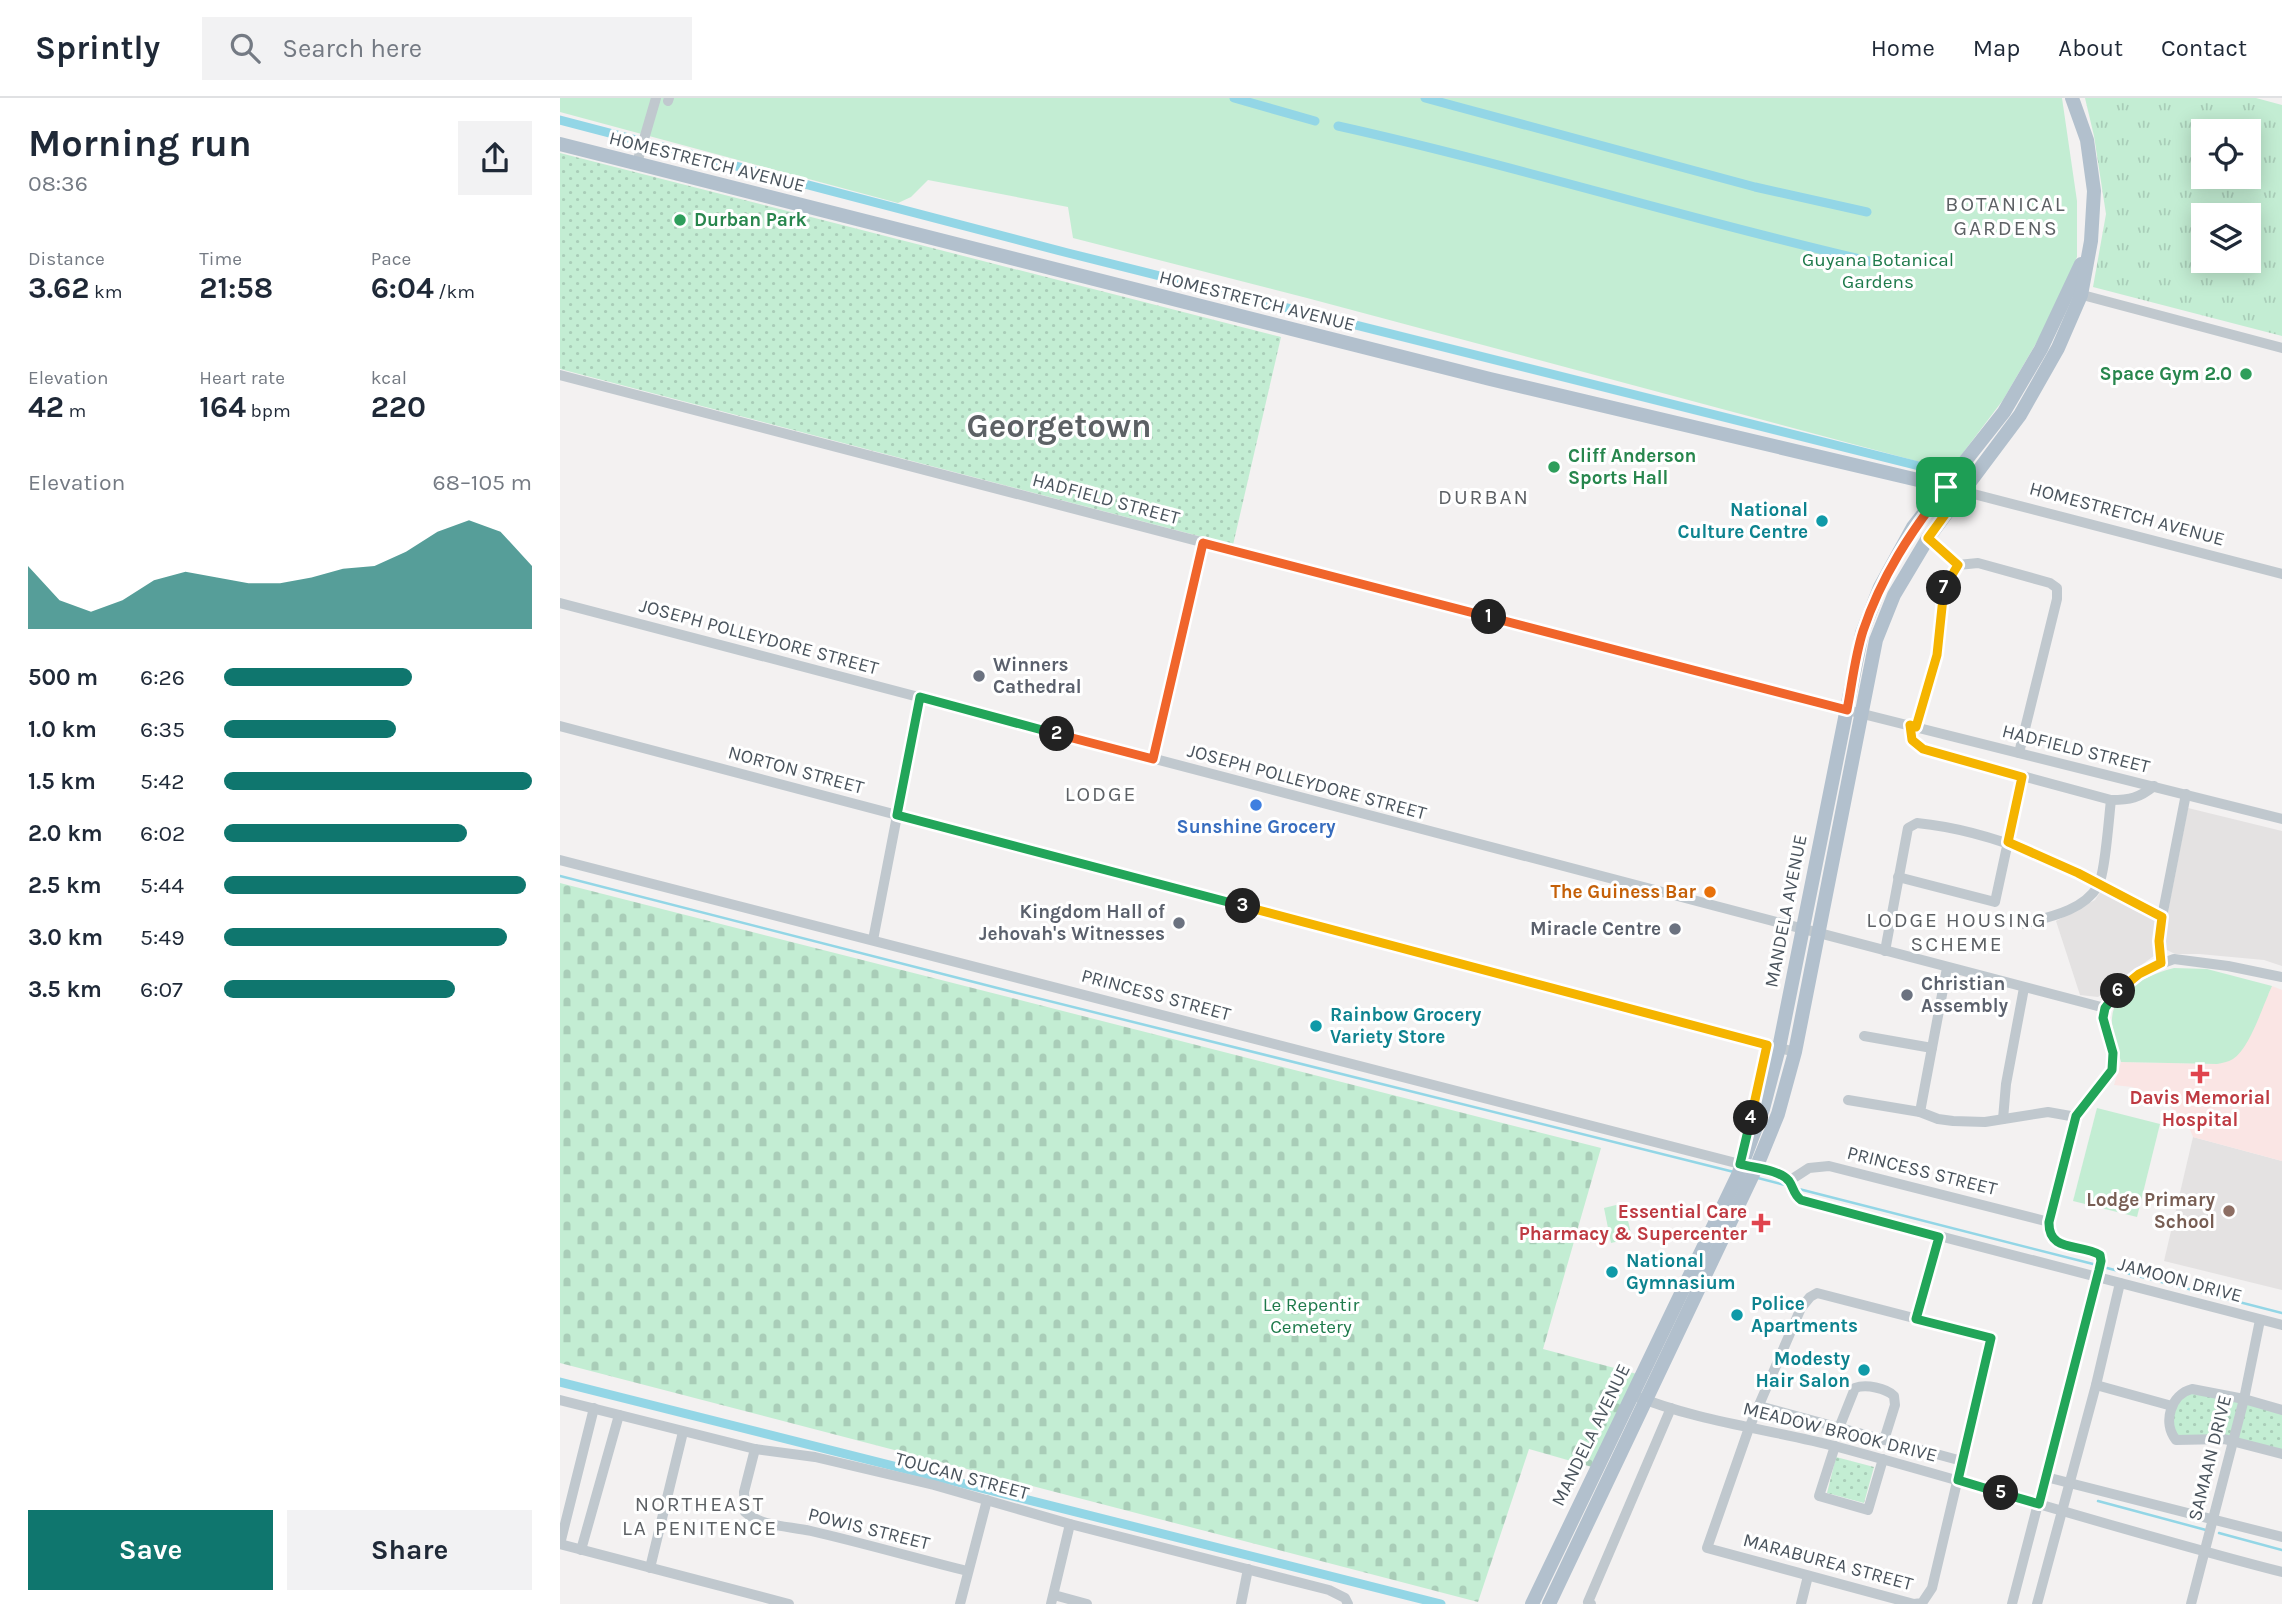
<!DOCTYPE html>
<html lang="en">
<head>
<meta charset="utf-8">
<style>
  :root { --surface:#fff; --page:#f2f2f3; --text:#1f2937; --muted:#747a83; --line:#e0e1e3; --accent:#0f766e }
  body { margin:0; font-family:Karla,sans-serif; background:var(--page); color:var(--text); height:100vh; display:flex; flex-direction:column; font-size:26px; white-space:nowrap }
  * { box-sizing:border-box; margin:0 }
  p { font-size:23px; color:var(--muted) }
  .icon { flex:none; width:38px; height:38px; fill:none; stroke:currentColor; stroke-width:2; stroke-linecap:round; stroke-linejoin:round }
  .map { position:relative; flex:1; overflow:hidden }
  .side { display:flex; flex-direction:column; background:var(--surface); width:560px }
  .side>* { flex:none }
  .buttons { position:absolute; left:1631px; top:21px; display:grid; gap:14px }
  .buttons a { display:grid; place-items:center; width:70px; height:70px; border-radius:0px; background:var(--surface); box-shadow:0 4px 18px #0003; font-size:35px }
  .pin { position:absolute; display:grid; place-items:center; width:60px; height:60px; color:#fff; margin:-30px; border-radius:14px; box-shadow:0 4px 10px #0006 }
  .km { position:absolute; width:35px; height:35px; margin:-18px; border-radius:50%; background:#222; color:#fff; font-size:19px; line-height:35px; text-align:center }
  .round { display:grid; place-items:center; flex:none; width:74px; height:74px; border-radius:0px; background:var(--page) }
  .headline { display:flex; align-items:center; justify-content:space-between; height:119px; padding:0 28px }
  h1 { font-size:38px; font-weight:700; line-height:52px }
  .metrics { display:grid; grid-template-columns:repeat(3,1fr); gap:10px; height:119px; padding:7px 28px }
  .metrics div { display:grid; align-content:center }
  .metrics b { font-size:30px; font-weight:700 }
  .metrics small { font-size:19px; font-weight:400 }
  .metrics p { font-size:19px }
  .chart { height:196px; padding:14px 28px }
  .chart p { display:flex; justify-content:space-between }
  .chart svg { width:100%; height:126px; margin-top:7px; fill:var(--accent); opacity:.7 }
  .button { display:flex; gap:14px; margin-top:auto; padding:14px 28px }
  .button a { flex:1; height:80px; border-radius:0px; background:var(--accent); color:#fff; font-size:28px; font-weight:700; line-height:80px; text-align:center }
  .button a+a { background:var(--page); color:var(--text) }
  ul { padding:0 28px; list-style:none; font-size:23px }
  li { display:grid; grid-template-columns:112px 84px 1fr; align-items:center; height:52px }
  li i { height:18px; border-radius:9px; background:var(--accent) }
  header { display:flex; align-items:center; gap:42px; box-sizing:border-box; height:98px; padding:0 35px; background:var(--surface); border-bottom:2px solid var(--line) }
  header strong { font-size:33px }
  nav { display:flex; gap:38px; margin-inline-start:auto; font-size:24px }
  .search { width:490px; height:63px; background:var(--page); display:flex; align-items:center; gap:18px; box-sizing:border-box; padding:0 24px; border-radius:0px; color:var(--muted); font-size:26px }
  main { display:flex; flex:1; min-height:0 }
  .map>svg:first-child { display:block }
</style>
</head>
<body>
<header>
<strong>Sprintly</strong>
<div class="search"><svg class="icon" aria-label="search" viewBox="0 0 24 24"><circle cx="10" cy="10" r="6"/><path d="M15 15l6 6"/></svg>Search here</div>
<nav><a>Home</a><a>Map</a><a>About</a><a>Contact</a></nav>
</header>
<main>
<section class="side">
<div class="headline"><div><h1>Morning run</h1><p>08:36</p></div><a class="round"><svg class="icon" aria-label="share" viewBox="0 0 24 24"><path d="M12 15V3M7 8l5-5 5 5M5 13v7h14v-7"/></svg></a></div>
<div class="metrics">
<div><p>Distance</p><b>3.62<small> km</small></b></div>
<div><p>Time</p><b>21:58</b></div>
<div><p>Pace</p><b>6:04<small> /km</small></b></div>
</div>
<div class="metrics">
<div><p>Elevation</p><b>42<small> m</small></b></div>
<div><p>Heart rate</p><b>164<small> bpm</small></b></div>
<div><p>kcal</p><b>220</b></div>
</div>
<div class="chart"><p><span>Elevation</span>68–105 m</p>
<svg viewBox="0 0 160 44" preserveAspectRatio="none"><path d="M0 44V22L10 34L20 38L30 34L40 27L50 24L60 26L70 28L80 28L90 26L100 23L110 22L120 17L130 10L140 6L150 10L160 22V44z"/></svg>
</div>
<ul>
<li><b>500 m</b>6:26<i style="width:61%"></i></li>
<li><b>1.0 km</b>6:35<i style="width:56%"></i></li>
<li><b>1.5 km</b>5:42<i style="width:100%"></i></li>
<li><b>2.0 km</b>6:02<i style="width:79%"></i></li>
<li><b>2.5 km</b>5:44<i style="width:98%"></i></li>
<li><b>3.0 km</b>5:49<i style="width:92%"></i></li>
<li><b>3.5 km</b>6:07<i style="width:75%"></i></li>
</ul>
<div class="button"><a>Save</a><a>Share</a></div>
</section>
<div class="map">
<svg width="1722" height="1506" viewBox="0 0 1722 1506">
  <defs>
    <pattern id="grass-tufts" width="24" height="20" patternUnits="userSpaceOnUse" patternTransform="scale(1.75)"><rect width="24" height="20" fill="#c3edd3"/><path d="M3 7l-1-3M5 7V3M7 7l1-3M15 17l-1-3M17 17v-4M19 17l1-3" fill="none" stroke="#a9cdb8"/></pattern>
    <pattern id="cemetery-stones" width="16" height="16" patternUnits="userSpaceOnUse" patternTransform="scale(1.75)"><rect width="16" height="16" fill="#c3edd3"/><path d="M2 7V4a2 2 0 0 1 4 0v3zM10 15v-3a2 2 0 0 1 4 0v3z" fill="#a9cdb8"/></pattern>
    <pattern id="park-dots" width="8" height="8" patternUnits="userSpaceOnUse" patternTransform="scale(1.75)"><rect width="8" height="8" fill="#c3edd3"/><path d="M2 2h.1M6 6h.1" fill="none" stroke="#a9cdb8" stroke-width="1.8" stroke-linecap="round"/></pattern>
  </defs>
  <rect width="100%" height="100%" fill="#f3f1f1"/>
  <g fill="#e4e2e2">
    <polygon points="1628,710 1722,733 1722,868 1704,862 1639,856 1615,856 1605,851 1604,834"/>
    <polygon points="1541,793 1595,821 1595,857 1538,899 1520,897 1496,823 1535,802"/>
    <polygon points="1633,1039 1722,1063 1722,1192 1604,1163"/>
  </g>
  <polygon fill="#fae5e4" points="1712,888 1722,892 1722,1063 1633,1039 1629,1029 1613,1011 1590,996 1572,989 1554,987 1561,964 1657,966 1689,938"/>
  <path fill="url(#grass-tufts)" fill-rule="evenodd" d="M1525,0H1696L1722,7V238L1533,189L1546,116L1534,38ZM1643,33H1689V79H1643ZM1643,117H1689V163H1643Z"/>
  <polygon fill="url(#cemetery-stones)" points="0,785 1041,1050 983,1251 1077,1276 1032,1369 969,1351 918,1504 0,1265"/>
  <g fill="url(#park-dots)">
    <polygon points="0,55 721,239 673,447 0,271"/>
    <path d="M1628,1294L1680,1304L1670,1340L1618,1338C1607,1317 1613,1311 1628,1294Z"/>
    <polygon points="1686,1305 1722,1315 1722,1353 1676,1342"/>
    <polygon points="1276,1359 1314,1369 1304,1405 1267,1395"/>
  </g>
  <g fill="#c3edd3">
    <polygon points="0,0 1502,0 1517,103 1517,159 1489,223 1443,302 1390,372 747,200 513,140 508,109 368,82 351,99 338,105 0,14"/>
    <path d="M1614,870L1647,871L1712,888C1703,907 1690,950 1673,961C1668,964 1662,965 1657,966L1561,964C1558,951 1553,938 1552,925C1550,893 1588,877 1614,870Z"/>
    <polygon points="1537,1010 1600,1026 1577,1119 1513,1103"/>
    <polygon points="1064,1105 1072,1140 1051,1145 1044,1110"/>
  </g>
  <g fill="none" stroke-linecap="round" stroke-linejoin="round">
    <g stroke="#93d6e6" stroke-width="2.5">
      <polyline points="0,778 453,894 1174,1074"/>
      <polyline points="1198,1080 1225,1087"/>
      <polyline points="1235,1090 1537,1167"/>
      <polyline points="1543,1169 1722,1215"/>
      <polyline points="1538,1403 1646,1432"/>
      <polyline points="1659,1435 1722,1452"/>
    </g>
    <g stroke="#93d6e6" stroke-width="9">
      <polyline points="674,0 755,23"/>
      <polyline points="865,0 1195,89 1307,114"/>
      <polyline points="0,22 508,155 1387,375"/>
      <path d="M778,28C958,68 1133,123 1313,164"/>
      <polyline points="0,1284 881,1506"/>
    </g>
    <g stroke="#c0c8ce" stroke-width="10">
      <polyline points="108,3 109,0"/>
      <polyline points="77,65 96,0"/>
      <polyline points="1515,195 1722,250"/>
      <polyline points="0,277 1287,612 1722,721"/>
      <polyline points="1402,393 1722,476"/>
      <polyline points="1368,440 1398,467"/>
      <polyline points="0,505 1545,910"/>
      <path d="M1350,627L1351,642L1363,651L1551,702C1570,702 1579,700 1594,688"/>
      <polyline points="0,628 1235,954"/>
      <polyline points="1356,629 1377,557 1385,486 1398,467 1418,465 1490,485 1497,490 1497,501 1459,655"/>
      <polyline points="593,661 643,445"/>
      <path d="M0,762L1211,1074C1236,1083 1225,1090 1241,1102L1722,1227"/>
      <polyline points="1338,779 1435,804 1462,679"/>
      <path d="M1463,826C1489,819 1523,813 1538,788C1545,777 1549,718 1551,702"/>
      <polyline points="313,842 360,599"/>
      <path d="M1325,853L1348,730L1357,725C1447,734 1524,777 1602,819"/>
      <polyline points="1601,865 1599,843 1602,819 1626,696"/>
      <polyline points="1304,938 1372,950"/>
      <polyline points="1288,1002 1360,1014 1378,1021 1393,1023 1425,1024 1488,1014 1516,1019"/>
      <polyline points="1360,1014 1387,870"/>
      <polyline points="1443,1021 1446,986 1464,890"/>
      <polyline points="1185,1043 1207,947"/>
      <polyline points="1229,1083 1249,1070 1269,1068 1489,1124"/>
      <polygon points="1257,1195 1431,1240 1372,1490 1362,1505 1354,1506 1147,1450 1189,1330 1241,1210 1250,1199"/>
      <polyline points="1356,1221 1379,1139"/>
      <polyline points="1536,1287 1612,1308"/>
      <path d="M1073,1297C1139,1324 1210,1331 1278,1349C1427,1389 1573,1436 1722,1474"/>
      <polyline points="0,1302 195,1351 255,1359 374,1387 510,1426 769,1492 785,1500 788,1506"/>
      <polyline points="1199,1308 1402,1363"/>
      <polyline points="34,1310 0,1446 229,1506"/>
      <path d="M1722,1312L1684,1301L1632,1291C1611,1296 1602,1325 1616,1342L1664,1341L1722,1356"/>
      <path d="M1279,1330L1295,1290C1306,1286 1326,1290 1334,1298L1335,1307L1324,1342"/>
      <polyline points="1275,1348 1259,1398 1308,1412 1323,1361"/>
      <path d="M195,1351L184,1394L185,1414C202,1429 230,1428 251,1433C303,1445 355,1460 407,1473"/>
      <polyline points="1486,1379 1722,1439"/>
      <polyline points="21,1452 59,1317"/>
      <polyline points="90,1470 123,1334"/>
      <polyline points="494,1497 527,1506"/>
      <polyline points="400,1506 427,1402"/>
      <polyline points="491,1506 510,1426"/>
      <polyline points="681,1506 688,1471"/>
      <polyline points="1031,1506 1028,1504 1111,1310"/>
      <polyline points="1241,1506 1248,1478"/>
      <path d="M1452,1506L1541,1163C1533,1139 1487,1162 1489,1124L1516,1019L1552,972L1553,955L1543,920L1545,910L1562,889L1592,869L1614,861L1668,868L1722,879"/>
      <polyline points="1477,1506 1536,1287 1560,1185"/>
      <polyline points="1631,1506 1684,1301 1700,1222"/>
    </g>
    <g stroke="#b2c0cd" stroke-width="14">
      <polyline points="0,46 930,281 1392,390"/>
      <polyline points="972,1506 1178,1077 1203,1011 1219,950 1302,535 1320,489 1353,429 1444,314 1481,251 1521,166"/>
      <polyline points="989,1506 1196,1070 1218,1016 1235,954 1316,542 1334,497 1368,440 1460,317 1498,250 1521,197 1531,143 1534,93 1527,42 1512,0"/>
    </g>
  </g>
  <g fill="none" stroke-linecap="round" stroke-linejoin="round">
    <g stroke="#fff" stroke-width="14">
      <path id="split-1" d="M929,519L1287,612C1292,586 1295,558 1303,533C1321,479 1351,433 1386,389"/>
    </g>
    <g stroke="#fff" stroke-width="14">
      <polyline id="split-2" points="497,636 593,661 643,445 929,519"/>
    </g>
    <g stroke="#fff" stroke-width="14">
      <polyline id="split-3" points="497,636 360,599 337,717 683,808"/>
    </g>
    <g stroke="#fff" stroke-width="14">
      <polyline id="split-4" points="683,808 1207,947 1191,1020"/>
    </g>
    <g stroke="#fff" stroke-width="14">
      <path id="split-5" d="M1191,1020L1180,1066C1193,1070 1219,1071 1229,1083C1234,1090 1233,1096 1241,1102L1379,1139L1356,1221L1431,1240L1398,1382L1441,1395"/>
    </g>
    <g stroke="#fff" stroke-width="14">
      <path id="split-6" d="M1441,1395L1479,1406L1539,1172L1541,1163L1540,1157C1520,1145 1488,1155 1489,1124L1516,1018L1552,972L1553,955L1543,920L1545,910L1558,893"/>
    </g>
    <g stroke="#fff" stroke-width="14">
      <polyline id="split-7" points="1384,490 1377,557 1356,629 1350,627 1352,642 1363,651 1462,679 1448,744 1518,775 1602,819 1599,843 1601,865 1579,876 1558,893"/>
    </g>
    <g stroke="#fff" stroke-width="14">
      <polyline id="split-8" points="1384,490 1398,467 1368,440 1402,393 1386,389"/>
    </g>
    <use href="#split-1" stroke="#f0652b" stroke-width="9"/>
    <use href="#split-2" stroke="#f0652b" stroke-width="9"/>
    <use href="#split-3" stroke="#22a559" stroke-width="9"/>
    <use href="#split-4" stroke="#f5b400" stroke-width="9"/>
    <use href="#split-5" stroke="#22a559" stroke-width="9"/>
    <use href="#split-6" stroke="#22a559" stroke-width="9"/>
    <use href="#split-7" stroke="#f5b400" stroke-width="9"/>
    <use href="#split-8" stroke="#f5b400" stroke-width="9"/>
  </g>
  <g fill="#2e9e5b" stroke="#fff" stroke-width="2.5">
    <circle cx="120" cy="122" r="7"/>
    <circle cx="1686" cy="276" r="7"/>
    <circle cx="994" cy="369" r="7"/>
  </g>
  <g fill="#0f9aa8" stroke="#fff" stroke-width="2.5">
    <circle cx="1262" cy="423" r="7"/>
    <circle cx="756" cy="928" r="7"/>
    <circle cx="1052" cy="1174" r="7"/>
    <circle cx="1177" cy="1217" r="7"/>
    <circle cx="1304" cy="1272" r="7"/>
  </g>
  <g fill="#6b7280" stroke="#fff" stroke-width="2.5">
    <circle cx="419" cy="578" r="7"/>
    <circle cx="619" cy="825" r="7"/>
    <circle cx="1115" cy="831" r="7"/>
    <circle cx="1347" cy="897" r="7"/>
  </g>
  <circle fill="#3f7fe0" stroke="#fff" stroke-width="2.5" cx="696" cy="707" r="7"/>
  <circle fill="#e8710a" stroke="#fff" stroke-width="2.5" cx="1150" cy="794" r="7"/>
  <g fill="#e0444e" stroke="#fff" stroke-width="2.5">
    <path d="M1636.5 965.5h7v7h7v7h-7v7h-7v-7h-7v-7h7z"/>
    <path d="M1197.5 1114.5h7v7h7v7h-7v7h-7v-7h-7v-7h7z"/>
  </g>
  <circle fill="#8d6e63" stroke="#fff" stroke-width="2.5" cx="1669" cy="1113" r="7"/>
  <g text-anchor="middle" dominant-baseline="central" stroke-width="6" stroke-linejoin="round" paint-order="stroke">
    <g font-size="19" fill="#4a545d" stroke="#fff">
      <text transform="translate(147 64) rotate(14)">HOMESTRETCH AVENUE</text>
      <text transform="translate(697 203) rotate(14)">HOMESTRETCH AVENUE</text>
      <text transform="translate(546 401) rotate(15)">HADFIELD STREET</text>
      <text transform="translate(1567 416) rotate(15)">HOMESTRETCH AVENUE</text>
      <text transform="translate(199 539) rotate(15)">JOSEPH POLLEYDORE STREET</text>
      <text transform="translate(1516 651) rotate(14)">HADFIELD STREET</text>
      <text transform="translate(236 672) rotate(15)">NORTON STREET</text>
      <text transform="translate(747 684) rotate(15)">JOSEPH POLLEYDORE STREET</text>
      <text transform="translate(1226 813) rotate(-79)">MANDELA AVENUE</text>
      <text transform="translate(596 897) rotate(15)">PRINCESS STREET</text>
      <text transform="translate(1362 1073) rotate(14)">PRINCESS STREET</text>
      <text transform="translate(1620 1182) rotate(15)">JAMOON DRIVE</text>
      <text transform="translate(1280 1334) rotate(14)">MEADOW BROOK DRIVE</text>
      <text transform="translate(1031 1337) rotate(-64)">MANDELA AVENUE</text>
      <text transform="translate(1650 1360) rotate(-76)">SAMAAN DRIVE</text>
      <text transform="translate(402 1378) rotate(15)">TOUCAN STREET</text>
      <text transform="translate(309 1431) rotate(14)">POWIS STREET</text>
      <text transform="translate(1268 1464) rotate(15)">MARABUREA STREET</text>
    </g>
    <g font-size="19" font-weight="bold" fill="#27864d" stroke="#fff" text-anchor="start">
      <text x="134" y="122">Durban Park</text>
      <text x="1672" y="276" text-anchor="end">Space Gym 2.0</text>
      <text x="1008" y="358">Cliff Anderson<tspan x="1008" dy="22">Sports Hall</tspan></text>
    </g>
    <g font-size="19" fill="#1e7a4b" stroke="#fff">
      <text x="1318" y="162">Guyana Botanical<tspan x="1318" dy="22">Gardens</tspan></text>
      <text x="751" y="1207">Le Repentir<tspan x="751" dy="22">Cemetery</tspan></text>
    </g>
    <g font-size="19" font-weight="bold" fill="#0d838f" stroke="#fff" text-anchor="start">
      <text x="1248" y="412" text-anchor="end">National<tspan x="1248" dy="22">Culture Centre</tspan></text>
      <text x="770" y="917">Rainbow Grocery<tspan x="770" dy="22">Variety Store</tspan></text>
      <text x="1066" y="1163">National<tspan x="1066" dy="22">Gymnasium</tspan></text>
      <text x="1191" y="1206">Police<tspan x="1191" dy="22">Apartments</tspan></text>
      <text x="1290" y="1261" text-anchor="end">Modesty<tspan x="1290" dy="22">Hair Salon</tspan></text>
    </g>
    <g font-size="19" font-weight="bold" fill="#5b616d" stroke="#fff" text-anchor="start">
      <text x="433" y="567">Winners<tspan x="433" dy="22">Cathedral</tspan></text>
      <text x="605" y="814" text-anchor="end">Kingdom Hall of<tspan x="605" dy="22">Jehovah's Witnesses</tspan></text>
      <text x="1101" y="831" text-anchor="end">Miracle Centre</text>
      <text x="1361" y="886">Christian<tspan x="1361" dy="22">Assembly</tspan></text>
    </g>
    <g font-size="19" font-weight="bold" fill="#366cbe" stroke="#fff">
      <text x="696" y="729">Sunshine Grocery</text>
    </g>
    <g font-size="19" font-weight="bold" fill="#c56008" stroke="#fff" text-anchor="end">
      <text x="1136" y="794">The Guiness Bar</text>
    </g>
    <g font-size="19" font-weight="bold" fill="#be3a42" stroke="#fff">
      <text x="1640" y="1000">Davis Memorial<tspan x="1640" dy="22">Hospital</tspan></text>
      <text x="1187" y="1114" text-anchor="end">Essential Care<tspan x="1187" dy="22">Pharmacy &amp; Supercenter</tspan></text>
    </g>
    <g font-size="19" font-weight="bold" fill="#785e54" stroke="#fff" text-anchor="end">
      <text x="1655" y="1102">Lodge Primary<tspan x="1655" dy="22">School</tspan></text>
    </g>
    <g font-size="21" letter-spacing="2" fill="#5d6165" stroke="#fff">
      <text x="1446" y="106">BOTANICAL<tspan x="1446" dy="24">GARDENS</tspan></text>
      <text x="924" y="399">DURBAN</text>
      <text x="541" y="696">LODGE</text>
      <text x="1397" y="822">LODGE HOUSING<tspan x="1397" dy="24">SCHEME</tspan></text>
      <text x="140" y="1406">NORTHEAST<tspan x="140" dy="24">LA PENITENCE</tspan></text>
    </g>
    <g font-size="33" font-weight="bold" fill="#5d6165" stroke="#fff">
      <text x="499" y="328">Georgetown</text>
    </g>
  </g>
</svg>
<div class="buttons">
<a><svg class="icon" aria-label="locate" viewBox="0 0 24 24"><circle cx="12" cy="12" r="6"/><path d="M12 2v4M12 18v4M2 12h4M18 12h4"/></svg></a>
<a><svg class="icon" aria-label="layers" viewBox="0 0 24 24"><path d="M12 4l9 5-9 5-9-5zM3 14l9 5 9-5"/></svg></a>
</div>
<div class="pin" style="left:1386px;top:389px;background:#1e9e55"><svg class="icon" aria-label="arrive" viewBox="0 0 24 24"><path d="M6 21V4h12l-3 4 3 4H6"/></svg></div>
<b class="km" style="left:929px;top:519px">1</b>
<b class="km" style="left:497px;top:636px">2</b>
<b class="km" style="left:683px;top:808px">3</b>
<b class="km" style="left:1191px;top:1020px">4</b>
<b class="km" style="left:1441px;top:1395px">5</b>
<b class="km" style="left:1558px;top:893px">6</b>
<b class="km" style="left:1384px;top:490px">7</b>
</div>
</main>
</body>
</html>
